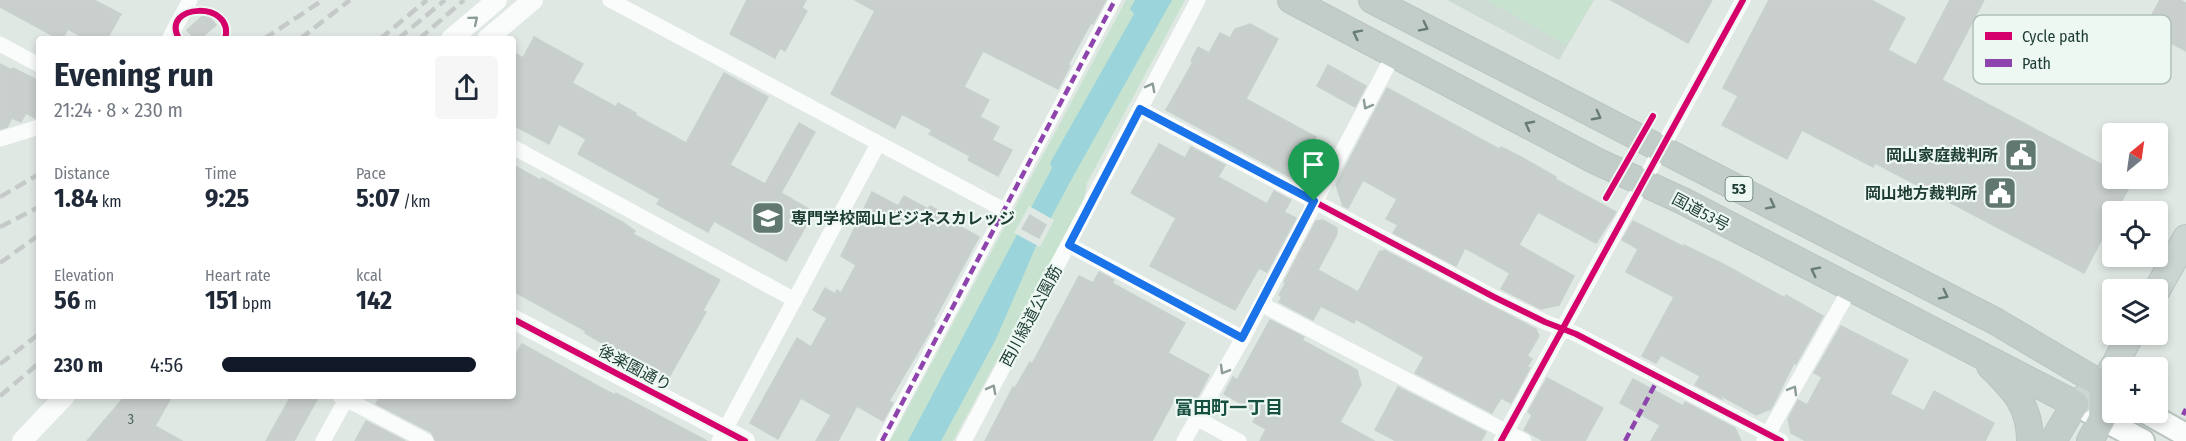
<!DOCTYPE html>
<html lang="en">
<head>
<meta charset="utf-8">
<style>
  :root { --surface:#fff; --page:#f6f6f7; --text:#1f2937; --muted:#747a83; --accent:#111827 }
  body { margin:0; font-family:"Fira Sans Condensed","Noto Sans JP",sans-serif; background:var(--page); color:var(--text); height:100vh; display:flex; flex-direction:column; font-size:22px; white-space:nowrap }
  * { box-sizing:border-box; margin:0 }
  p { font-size:20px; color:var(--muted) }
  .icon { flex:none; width:33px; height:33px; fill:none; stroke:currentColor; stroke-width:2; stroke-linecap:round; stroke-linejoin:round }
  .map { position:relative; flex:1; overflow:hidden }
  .drawer { position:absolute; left:36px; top:36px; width:480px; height:363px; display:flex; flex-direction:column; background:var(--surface); border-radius:6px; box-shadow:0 3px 9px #0003 }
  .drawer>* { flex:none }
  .needle { width:39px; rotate:29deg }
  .fabs { position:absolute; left:2102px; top:123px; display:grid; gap:12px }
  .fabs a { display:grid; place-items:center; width:66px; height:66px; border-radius:6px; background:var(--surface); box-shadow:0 3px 9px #0003; font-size:30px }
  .pin { position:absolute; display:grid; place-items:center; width:51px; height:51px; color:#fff; margin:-62px -26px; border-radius:50% 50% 50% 0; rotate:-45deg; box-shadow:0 0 6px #0007 }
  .pin .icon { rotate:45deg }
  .round { display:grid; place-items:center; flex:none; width:63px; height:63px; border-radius:6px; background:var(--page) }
  .head { display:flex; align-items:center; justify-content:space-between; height:102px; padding:0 18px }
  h1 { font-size:33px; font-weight:700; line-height:45px }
  .metrics { display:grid; grid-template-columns:repeat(3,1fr); gap:9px; height:102px; padding:6px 18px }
  .metrics div { display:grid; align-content:center }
  .metrics b { font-size:26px; font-weight:700 }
  .metrics small { font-size:16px; font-weight:400 }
  .metrics p { font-size:16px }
  ul { padding:0 18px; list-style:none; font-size:20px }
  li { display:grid; grid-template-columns:96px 72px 1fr; align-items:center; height:45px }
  li i { height:15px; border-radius:8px; background:var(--accent) }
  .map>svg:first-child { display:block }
</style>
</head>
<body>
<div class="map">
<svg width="2186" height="441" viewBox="0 0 2186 441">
  <rect width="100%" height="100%" fill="#e0e8e4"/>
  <polygon fill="#cedad4" points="1447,0 1594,0 1559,60"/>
  <g fill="#c7e3cf">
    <polygon points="1126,0 1185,0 1087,183 1084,200 953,441 890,441"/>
    <polygon points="1486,0 1594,0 1567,45"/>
  </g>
  <polygon fill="#9bd4db" points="1135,0 1172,0 1070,182 1037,244 996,339 941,441 908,441 1052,168 1050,163 1134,14 1130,9"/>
  <polygon fill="#e0e8e4" points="1029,206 1054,220 1040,247 1014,233"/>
  <g fill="#c8cfcc" stroke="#c9d1cd" stroke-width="1.5">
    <polygon points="0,0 94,0 121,14 107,39 86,39 68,29 62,39 59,39 0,7"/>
    <polygon points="747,0 806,0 802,8 807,11 785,51 780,48 775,58 730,34"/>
    <polygon points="855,0 1106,0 1093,24 1091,23 1068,65 1070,66 1058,89 983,51 964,87 989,100 980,117 999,127 992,140 1012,150 998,176 968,160 970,156 929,134 932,130 902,114 895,128 831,94 875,11"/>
    <polygon points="1611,0 1712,0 1688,43"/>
    <polygon points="1769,0 1871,0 1905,18 1888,50 1916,65 1950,0 1984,0 1942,80 2112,170 2112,178 2134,178 2116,212 2112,212 2112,220 2084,273 1875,163 1873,167 1802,130 1787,159 1722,125 1738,96 1723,88"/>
    <polygon points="2160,0 2180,0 2186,3 2186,51 2144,29"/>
    <polygon points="206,13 216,25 200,39 195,39 187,30"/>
    <polygon points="1250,24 1278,39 1246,99 1316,137 1300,165 1312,172 1305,185 1166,110 1193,62 1191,61 1198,47 1209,53 1220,33 1230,38 1235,29"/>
    <polygon points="534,37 583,64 572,83 616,107 618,103 636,113 635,115 686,143 724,73 768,97 730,165 765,184 799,123 815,132 781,193 814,212 786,261 714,221 708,232 657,204 660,199 578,154 586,139 559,124 549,144 513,125 513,52 523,58"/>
    <polygon points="0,64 12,70 13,68 39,81 39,117 35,118 26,113 21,122 12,118 7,127 0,129"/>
    <polygon points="1328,65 1366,86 1355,107 1317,86"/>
    <polygon points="1387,88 1499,149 1501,147 1521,157 1556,177 1555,179 1616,212 1596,243 1538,212 1519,245 1574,276 1559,305 1541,309 1501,289 1510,273 1465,248 1456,266 1393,233 1398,225 1386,219 1397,199 1363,180 1348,208 1343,206 1336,185"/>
    <polygon points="1159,144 1185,158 1191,147 1225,165 1218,177 1267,204 1274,191 1291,200 1284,212 1296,218 1267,272 1259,268 1235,310 1150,266 1176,218 1131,193"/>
    <polygon points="513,165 540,180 542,178 622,222 635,231 633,234 720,280 703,310 706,312 667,381 585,333 586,331 513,291"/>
    <polygon points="872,192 898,206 904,196 928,209 930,206 947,215 945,218 979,237 933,322 935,323 889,401 893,403 883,421 857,406 838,441 816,441 831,415 801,398 778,439 750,423 797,338 811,347 827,318 813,310 825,288 835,294 837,290 841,293 856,265 841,256"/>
    <polygon points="1030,215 1046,225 1039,238 1022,229"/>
    <polygon points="1323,220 1337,228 1337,234 1318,270 1358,292 1380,251 1383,252 1384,250 1536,329 1539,336 1527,356 1532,359 1527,367 1530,368 1511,403 1501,398 1492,413 1415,373 1424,357 1356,319 1354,323 1321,306 1313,320 1279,302 1282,297 1279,295 1286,282 1284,282 1316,221"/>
    <polygon points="1633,221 1684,247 1684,245 1723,264 1785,298 1786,295 1823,316 1796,364 1794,363 1771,409 1756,415 1720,395 1722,399 1695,385 1700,376 1661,355 1656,363 1642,356 1674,297 1626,272 1638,249 1622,240"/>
    <polygon points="1099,272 1114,280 1112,283 1185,323 1168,353 1209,375 1194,404 1177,395 1152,441 985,441 1013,387 1015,388 1030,362 1032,364 1079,276 1093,283"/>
    <polygon points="1270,320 1304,337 1302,340 1357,370 1361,385 1340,422 1374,441 1260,441 1266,429 1253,422 1258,413 1224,394 1233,377 1237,380"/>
    <polygon points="1841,326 1908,360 1890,394 1924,411 1934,391 1994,423 1985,441 1806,441 1791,433 1788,419 1798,400 1807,405 1822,377 1814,373"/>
    <polygon points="522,344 603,389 615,395 616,393 707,441 436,441 431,432 376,404 380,396 513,396 513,359"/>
    <polygon points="1547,378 1603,408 1585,441 1543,441 1524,430 1532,415 1528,412"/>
    <polygon points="1633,379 1683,406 1685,402 1735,428 1741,441 1651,441 1660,425 1620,403"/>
    <polygon points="1398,387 1486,432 1481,441 1396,441 1375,430"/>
    <polygon points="125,396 172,396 155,426 182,441 87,441"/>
    <polygon points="291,396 319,396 294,441 266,441"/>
    <polygon points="366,421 405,441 355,441"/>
  </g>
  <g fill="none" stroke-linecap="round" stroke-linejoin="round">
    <g stroke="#bac5c0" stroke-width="26">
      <g id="secondary">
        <polyline points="2086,410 2143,441"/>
        <polyline points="2145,412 2186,435"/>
      </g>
    </g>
    <g stroke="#bac5c1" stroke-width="28">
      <g id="primary">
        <polyline points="2157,290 2186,238"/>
        <polyline points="2113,368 2131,334"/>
        <polyline points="2075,404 2103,385 2112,369"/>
      </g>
    </g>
    <g stroke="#bac5c1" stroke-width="28">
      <g id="trunk">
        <polyline points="1291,0 1596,161 1683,201 2075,404 2053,441"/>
        <polyline points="1372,0 1995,321 2103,385 2102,419 2090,441"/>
        <path d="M1990,366C2014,390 2030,405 2030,441"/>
      </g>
    </g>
    <polyline stroke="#fafcfb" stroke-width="12" points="882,441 1115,0"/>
    <g stroke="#fafcfb" stroke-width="15">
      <polyline points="610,0 1004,210"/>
      <polyline points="169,39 190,0"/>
      <polyline points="0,44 39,65"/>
      <polyline points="1140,109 1494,297 1545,322 1576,334 1781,441"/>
      <polyline points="0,139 39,127"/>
      <polyline points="513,147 795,300"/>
      <polyline points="1069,245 1243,338"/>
      <polyline points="1261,304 1524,441"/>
      <polyline points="340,396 426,441"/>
      <polyline points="1196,418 1239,441"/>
      <polyline points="323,441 348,396"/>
      <polyline points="719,441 878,144"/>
      <polyline points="964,441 1198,0"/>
      <polyline points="1184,441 1243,338 1394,54"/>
      <polyline points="1501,441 1743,0"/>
      <polyline points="1764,441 1850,289"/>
    </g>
    <g stroke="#fafcfb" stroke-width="20">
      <polyline points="451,39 497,0"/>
      <polyline points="487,39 533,0"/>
      <polyline points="513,319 745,441"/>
      <polyline points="22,441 65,396"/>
    </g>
    <use href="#secondary" stroke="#fafcfb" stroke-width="22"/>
    <use href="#primary" stroke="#cbd5d2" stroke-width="26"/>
    <use href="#trunk" stroke="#c2ccc8" stroke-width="26"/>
    <g stroke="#c5cac8" stroke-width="4.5" stroke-dasharray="12 6" stroke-linecap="butt">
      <polyline points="264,39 323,0"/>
      <polyline points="300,39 350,0"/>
      <polyline points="380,39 427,0"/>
      <polyline points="398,39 445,0"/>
      <polyline points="419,39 464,0"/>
      <polyline points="0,197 39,174"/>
      <polyline points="0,227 39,207"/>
      <polyline points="0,263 39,235"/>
      <polyline points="0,364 39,334"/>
      <polyline points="0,396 39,363"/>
    </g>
    <g stroke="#8e44ad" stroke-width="4.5" stroke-dasharray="9 4.5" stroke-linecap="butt">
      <polyline points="2183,415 2186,409"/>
      <polyline points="882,441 1115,0"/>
      <polyline points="1625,441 1659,377"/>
    </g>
    <g stroke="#eef8f3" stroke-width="10">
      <g id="cycleway">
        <path d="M179,39C159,3 236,0 225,39"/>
        <polyline points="1140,109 1494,297 1545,322 1576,334 1781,441"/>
        <polyline points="1606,198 1653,116"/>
        <polyline points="513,319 745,441"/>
        <polyline points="1501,441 1743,0"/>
      </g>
    </g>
    <use href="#cycleway" stroke="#d6006c" stroke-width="6"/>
  </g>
  <defs><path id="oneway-chevron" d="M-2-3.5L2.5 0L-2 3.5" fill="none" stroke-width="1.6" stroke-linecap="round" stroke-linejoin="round" transform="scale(1.5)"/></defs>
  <g stroke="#8c9c97">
    <use href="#oneway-chevron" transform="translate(474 20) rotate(-40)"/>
    <use href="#oneway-chevron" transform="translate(1151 87) rotate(-62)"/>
    <use href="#oneway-chevron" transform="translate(1367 105) rotate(119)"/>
    <use href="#oneway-chevron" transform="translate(1224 370) rotate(120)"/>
    <use href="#oneway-chevron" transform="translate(992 389) rotate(-62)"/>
    <use href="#oneway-chevron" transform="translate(1793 390) rotate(-60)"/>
  </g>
  <g stroke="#677d76">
    <use href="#oneway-chevron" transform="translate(1424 27) rotate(27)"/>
    <use href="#oneway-chevron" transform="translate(1357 34) rotate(-153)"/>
    <use href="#oneway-chevron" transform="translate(1597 116) rotate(28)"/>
    <use href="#oneway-chevron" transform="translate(1529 125) rotate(-152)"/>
    <use href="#oneway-chevron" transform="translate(1771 205) rotate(27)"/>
    <use href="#oneway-chevron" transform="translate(1815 271) rotate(-153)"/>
    <use href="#oneway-chevron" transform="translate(1944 295) rotate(27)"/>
  </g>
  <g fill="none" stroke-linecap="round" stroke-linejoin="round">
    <g stroke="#fff" stroke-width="12">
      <polygon id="route" points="1140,109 1314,201 1242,338 1069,245"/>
    </g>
    <use href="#route" stroke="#1a73e8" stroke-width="8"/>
  </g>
  <defs>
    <g id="civic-square" transform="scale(1.725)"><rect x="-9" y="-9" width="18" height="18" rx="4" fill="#617871" stroke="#eef8f3"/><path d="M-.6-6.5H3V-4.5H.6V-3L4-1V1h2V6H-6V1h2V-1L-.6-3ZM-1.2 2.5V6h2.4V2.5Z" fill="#fff"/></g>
    <g id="university-square" transform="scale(1.725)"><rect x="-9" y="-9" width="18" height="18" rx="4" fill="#617871" stroke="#eef8f3"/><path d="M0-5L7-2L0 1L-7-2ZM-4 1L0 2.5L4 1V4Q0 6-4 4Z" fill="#fff"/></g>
  </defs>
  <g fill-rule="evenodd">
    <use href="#civic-square" x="2021" y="155"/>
    <use href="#civic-square" x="2000" y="193"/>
    <use href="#university-square" x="768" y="218"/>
  </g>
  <g text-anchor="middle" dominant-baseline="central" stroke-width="4.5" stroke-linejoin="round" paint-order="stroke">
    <g font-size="14" fill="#48625a">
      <text x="131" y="419">3</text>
    </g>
    <rect fill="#eef8f3" stroke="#5c746d" stroke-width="1.5" x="1725.5" y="177" width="27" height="24" rx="4.5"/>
    <g font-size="15" font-weight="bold" fill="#1d3c33">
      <text x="1739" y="189">53</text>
    </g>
    <g font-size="16" font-weight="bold" fill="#1d3c33" stroke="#eef8f3" text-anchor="end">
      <text x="1998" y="155">岡山家庭裁判所</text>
      <text x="1977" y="193">岡山地方裁判所</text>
      <text x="791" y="218" text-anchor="start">専門学校岡山ビジネスカレッジ</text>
    </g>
    <g font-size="16" fill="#1d3c33" stroke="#eef8f3">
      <text transform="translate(1701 212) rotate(28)">国道53号</text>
      <text transform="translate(1031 316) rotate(-62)">西川緑道公園筋</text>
      <text transform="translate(635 368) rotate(28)">後楽園通り</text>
    </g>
    <g font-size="18" font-weight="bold" fill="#175041" stroke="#eef8f3">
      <text x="1229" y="408">富田町一丁目</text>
    </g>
  </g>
  <rect x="1973" y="15" width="198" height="69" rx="9" fill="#eef8f3" stroke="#afc0b9" stroke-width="1.5"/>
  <rect x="1985" y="32" width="27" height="8" fill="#d6006c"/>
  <rect x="1985" y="59" width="27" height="8" fill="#8e44ad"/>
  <g font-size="16" fill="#1d3c33">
    <text x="2022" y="42">Cycle path</text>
    <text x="2022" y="69">Path</text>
  </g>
</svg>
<div class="fabs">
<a><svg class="needle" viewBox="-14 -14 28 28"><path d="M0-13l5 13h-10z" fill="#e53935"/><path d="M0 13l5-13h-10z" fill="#747a83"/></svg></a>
<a><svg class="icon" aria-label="locate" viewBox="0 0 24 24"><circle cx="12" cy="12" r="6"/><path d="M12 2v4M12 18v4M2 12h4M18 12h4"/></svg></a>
<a><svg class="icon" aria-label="layers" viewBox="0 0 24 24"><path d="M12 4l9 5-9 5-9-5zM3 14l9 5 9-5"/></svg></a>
<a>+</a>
</div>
<div class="pin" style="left:1314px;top:201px;background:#1e9e55"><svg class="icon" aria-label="arrive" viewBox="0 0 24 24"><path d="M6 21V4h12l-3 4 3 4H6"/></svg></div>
<section class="drawer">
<div class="head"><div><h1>Evening run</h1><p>21:24 · 8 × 230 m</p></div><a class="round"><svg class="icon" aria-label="share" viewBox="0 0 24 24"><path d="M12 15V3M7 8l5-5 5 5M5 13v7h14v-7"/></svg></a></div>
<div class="metrics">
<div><p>Distance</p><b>1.84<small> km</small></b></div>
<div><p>Time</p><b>9:25</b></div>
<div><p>Pace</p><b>5:07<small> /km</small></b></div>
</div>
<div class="metrics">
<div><p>Elevation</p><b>56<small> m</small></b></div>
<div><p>Heart rate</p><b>151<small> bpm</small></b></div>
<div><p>kcal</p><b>142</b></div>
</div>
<ul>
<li><b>230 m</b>4:56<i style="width:92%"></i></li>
</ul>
</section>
</div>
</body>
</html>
